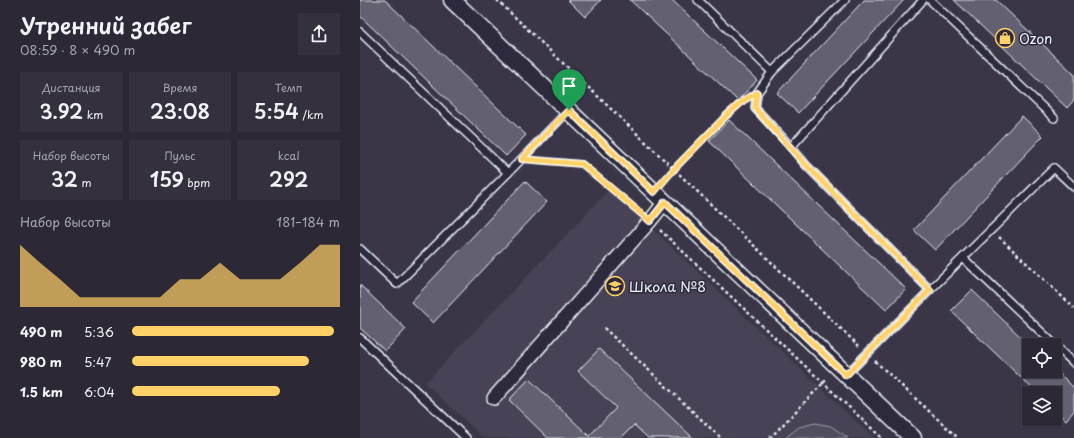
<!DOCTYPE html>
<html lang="ru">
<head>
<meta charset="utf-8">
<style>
  :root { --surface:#2c2836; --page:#34303e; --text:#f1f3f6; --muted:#a6a6ad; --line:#484451; --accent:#ffd166 }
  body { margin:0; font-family:"Playpen Sans",sans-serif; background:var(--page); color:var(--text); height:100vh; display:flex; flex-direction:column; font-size:15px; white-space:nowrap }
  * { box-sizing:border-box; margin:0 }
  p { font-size:13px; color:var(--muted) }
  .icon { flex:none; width:22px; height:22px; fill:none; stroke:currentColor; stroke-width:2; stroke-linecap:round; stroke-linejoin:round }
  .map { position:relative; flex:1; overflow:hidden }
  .side { display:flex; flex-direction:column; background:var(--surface); width:360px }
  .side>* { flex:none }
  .controls { position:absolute; left:662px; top:338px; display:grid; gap:8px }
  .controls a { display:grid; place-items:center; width:40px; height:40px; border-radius:0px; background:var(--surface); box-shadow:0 1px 3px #0004,0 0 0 1px var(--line); font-size:20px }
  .pin { position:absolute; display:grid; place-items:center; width:34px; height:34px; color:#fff; margin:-41px -17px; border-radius:50% 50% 50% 0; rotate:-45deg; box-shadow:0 0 4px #0007 }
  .pin .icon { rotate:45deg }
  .round { display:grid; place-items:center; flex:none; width:42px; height:42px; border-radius:0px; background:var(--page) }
  .head { display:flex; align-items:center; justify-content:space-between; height:68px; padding:0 20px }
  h1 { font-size:22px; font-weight:600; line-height:30px }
  .stats { display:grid; grid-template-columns:repeat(3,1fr); gap:6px; height:68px; padding:4px 20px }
  .stats div { display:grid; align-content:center; border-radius:0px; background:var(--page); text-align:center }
  .stats b { font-size:20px; font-weight:600 }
  .stats small { font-size:11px; font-weight:400 }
  .stats p { font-size:11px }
  .chart { height:112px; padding:8px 20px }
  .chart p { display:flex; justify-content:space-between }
  .chart svg { width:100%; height:72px; margin-top:4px; fill:var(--accent); opacity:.7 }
  ul { padding:0 20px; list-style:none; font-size:13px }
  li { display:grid; grid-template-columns:64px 48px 1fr; align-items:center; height:30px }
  li i { height:10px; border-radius:5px; background:var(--accent) }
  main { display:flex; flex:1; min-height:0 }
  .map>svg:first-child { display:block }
</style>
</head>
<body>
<main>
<section class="side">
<div class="head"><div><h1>Утренний забег</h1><p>08:59 · 8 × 490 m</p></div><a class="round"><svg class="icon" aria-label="share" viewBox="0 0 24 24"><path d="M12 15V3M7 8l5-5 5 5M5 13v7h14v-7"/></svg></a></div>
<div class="stats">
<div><p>Дистанция</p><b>3.92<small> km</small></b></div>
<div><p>Время</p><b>23:08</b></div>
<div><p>Темп</p><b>5:54<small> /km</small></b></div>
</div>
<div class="stats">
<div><p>Набор высоты</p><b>32<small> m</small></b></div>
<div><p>Пульс</p><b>159<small> bpm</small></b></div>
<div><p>kcal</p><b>292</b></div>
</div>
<div class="chart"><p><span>Набор высоты</span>181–184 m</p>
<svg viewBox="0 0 160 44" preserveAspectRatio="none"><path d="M0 44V6L10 17L20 27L30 38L40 38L50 38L60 38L70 38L80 27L90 27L100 17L110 27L120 27L130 27L140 17L150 6L160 6V44z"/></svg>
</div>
<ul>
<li><b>490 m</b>5:36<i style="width:97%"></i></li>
<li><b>980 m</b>5:47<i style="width:85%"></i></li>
<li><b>1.5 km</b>6:04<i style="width:71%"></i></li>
</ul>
</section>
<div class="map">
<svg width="714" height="438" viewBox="0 0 714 438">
  <rect width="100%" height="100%" fill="#3a3648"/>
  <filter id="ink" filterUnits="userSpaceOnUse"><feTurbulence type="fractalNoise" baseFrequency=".025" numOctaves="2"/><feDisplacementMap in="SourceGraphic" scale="8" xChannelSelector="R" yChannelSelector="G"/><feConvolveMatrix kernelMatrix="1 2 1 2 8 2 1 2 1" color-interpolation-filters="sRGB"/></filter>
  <g filter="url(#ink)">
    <polygon fill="#464354" points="250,189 514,438 124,438 65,383"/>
    <polygon fill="#504e5f" stroke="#9ca0ac" points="455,423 471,426 488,438 425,438 439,427"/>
    <g fill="#636171" stroke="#e8f1f8">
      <polygon points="0,0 25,0 166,135 146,156 0,16"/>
      <polygon points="208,0 241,0 225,17"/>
      <polygon points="270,0 312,0 397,80 378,101"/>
      <polygon points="504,0 544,0 438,113 417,93"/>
      <polygon points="594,0 636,0 714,74 714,100 707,108"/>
      <polygon points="662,116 683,136 575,250 554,230"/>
      <polygon points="369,120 546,289 526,310 349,141"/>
      <polygon points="165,181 187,202 73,323 51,302"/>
      <polygon points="0,285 46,329 25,351 0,328"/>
      <polygon points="612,290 669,345 669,371 697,371 714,388 714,411 706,420 695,410 695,393 677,393 591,311"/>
      <polygon points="239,349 333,438 288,438 274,425 261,438 188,438 149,400 169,379 229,436 256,408 218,371"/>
    </g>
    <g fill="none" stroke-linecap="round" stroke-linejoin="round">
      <g stroke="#e8f1f8" stroke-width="10">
        <g id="service">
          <polyline points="338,0 412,72"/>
          <polyline points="570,0 694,118"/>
          <polyline points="0,32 148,173"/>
          <polyline points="431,147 395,108 397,93 412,72 485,0"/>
          <polyline points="0,249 37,284 148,173 209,110"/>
          <polyline points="603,258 695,345"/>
          <polyline points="570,290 694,168 714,187"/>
          <polyline points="0,338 106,438"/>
          <polyline points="695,345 714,363"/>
          <polyline points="486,375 570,290 446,165 431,147 563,0"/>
        </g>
      </g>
      <g stroke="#e8f1f8" stroke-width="16">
        <polyline id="minor" points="134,398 290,221 305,202"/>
      </g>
      <g stroke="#e8f1f8" stroke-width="19">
        <polyline id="tertiary" points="92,0 553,438"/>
      </g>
      <g stroke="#e8f1f8" stroke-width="2.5" stroke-dasharray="3 3" stroke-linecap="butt">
        <polyline points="137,0 499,346"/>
        <polyline points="176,160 222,164 280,212"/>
        <polyline points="303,181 366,116 385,99"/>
        <polyline points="300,230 522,438"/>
        <polyline points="639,237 714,308"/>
        <polyline points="244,328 361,438"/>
        <polyline points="515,361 598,438"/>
        <polyline points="410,438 468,378"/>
      </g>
      <use href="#service" stroke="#2f2a3d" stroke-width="7"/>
      <use href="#minor" stroke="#2f2a3d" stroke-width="13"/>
      <use href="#tertiary" stroke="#2f2a3d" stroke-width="16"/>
    </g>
  </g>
  <g fill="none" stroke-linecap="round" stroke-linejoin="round" filter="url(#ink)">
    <g stroke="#fff" stroke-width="8">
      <polygon id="route" points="397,93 395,108 446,165 570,290 486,375 305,202 290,221 222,164 162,159 209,110 294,192 314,169 366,116 384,100"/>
    </g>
    <use href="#route" stroke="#ffd166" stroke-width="5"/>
  </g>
  <defs>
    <g id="shop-ring" transform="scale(1)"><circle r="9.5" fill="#2f2a3d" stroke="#ffd166" stroke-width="1.5"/><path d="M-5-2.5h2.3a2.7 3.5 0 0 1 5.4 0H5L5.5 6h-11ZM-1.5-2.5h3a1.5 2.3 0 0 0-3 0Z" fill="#ffd166"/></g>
    <g id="school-ring" transform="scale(1)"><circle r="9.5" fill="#2f2a3d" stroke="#ffd166" stroke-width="1.5"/><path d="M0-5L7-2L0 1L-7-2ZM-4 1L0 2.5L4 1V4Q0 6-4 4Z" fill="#ffd166"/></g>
  </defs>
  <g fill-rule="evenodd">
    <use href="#shop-ring" x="645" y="38"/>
    <use href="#school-ring" x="255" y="286"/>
  </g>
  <g text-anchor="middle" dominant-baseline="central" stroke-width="3" stroke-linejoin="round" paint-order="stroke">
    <g font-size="14" fill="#e8f1f8" stroke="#2f2a3d" text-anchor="start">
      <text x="659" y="38">Ozon</text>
      <text x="269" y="286">Школа №8</text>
    </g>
  </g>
</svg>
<div class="controls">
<a><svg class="icon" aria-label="locate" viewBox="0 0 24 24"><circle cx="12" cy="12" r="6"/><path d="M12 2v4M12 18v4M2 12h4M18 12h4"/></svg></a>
<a><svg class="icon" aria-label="layers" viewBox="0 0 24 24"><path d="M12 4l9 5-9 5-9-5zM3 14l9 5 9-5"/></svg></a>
</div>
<div class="pin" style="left:209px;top:110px;background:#1e9e55"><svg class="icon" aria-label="arrive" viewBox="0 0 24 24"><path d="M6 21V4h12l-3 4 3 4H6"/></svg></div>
</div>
</main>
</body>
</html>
